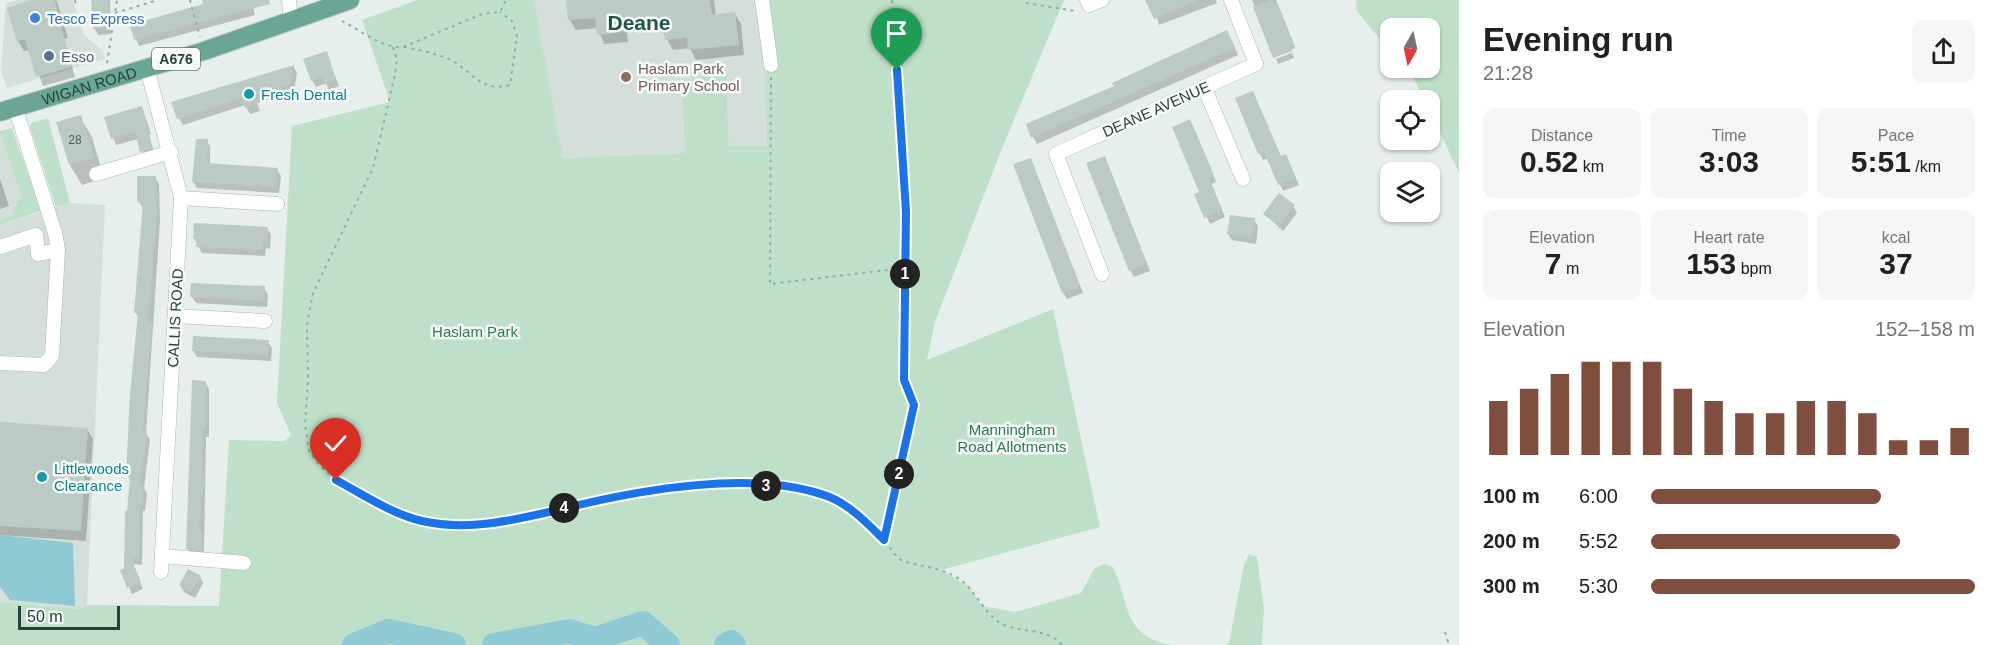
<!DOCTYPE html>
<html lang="en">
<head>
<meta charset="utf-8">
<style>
  :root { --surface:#fff; --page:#f6f6f6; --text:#202124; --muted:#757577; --accent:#7f4e3f }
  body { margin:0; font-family:Helvetica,sans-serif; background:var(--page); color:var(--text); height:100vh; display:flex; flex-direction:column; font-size:22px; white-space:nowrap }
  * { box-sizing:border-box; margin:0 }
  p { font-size:20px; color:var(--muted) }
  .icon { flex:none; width:33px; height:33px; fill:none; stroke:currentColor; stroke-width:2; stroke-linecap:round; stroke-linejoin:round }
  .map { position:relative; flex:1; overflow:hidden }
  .sheet { display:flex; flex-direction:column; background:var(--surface); width:540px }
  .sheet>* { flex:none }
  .needle { width:39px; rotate:189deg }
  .controls { position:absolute; left:1380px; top:18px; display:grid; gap:12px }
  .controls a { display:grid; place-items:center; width:60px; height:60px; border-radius:12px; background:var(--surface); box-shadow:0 2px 4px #0004; font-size:30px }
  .scale { position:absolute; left:18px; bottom:15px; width:102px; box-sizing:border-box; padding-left:6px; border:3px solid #24423a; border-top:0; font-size:16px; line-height:21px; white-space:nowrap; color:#24423a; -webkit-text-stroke:4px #f7fbf9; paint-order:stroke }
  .pin { position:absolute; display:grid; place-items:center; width:51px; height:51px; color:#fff; margin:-62px -26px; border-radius:50% 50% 50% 0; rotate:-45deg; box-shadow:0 0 6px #0007 }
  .pin .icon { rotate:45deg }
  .km { position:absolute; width:30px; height:30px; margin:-15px; border-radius:50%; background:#222; color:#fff; font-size:16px; line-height:30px; text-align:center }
  .round { display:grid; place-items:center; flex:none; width:63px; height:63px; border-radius:12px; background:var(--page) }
  .headline { display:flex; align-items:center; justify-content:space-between; height:102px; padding:0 24px }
  h1 { font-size:33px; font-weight:800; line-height:45px }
  .figures { display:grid; grid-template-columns:repeat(3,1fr); gap:9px; height:102px; padding:6px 24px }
  .figures div { display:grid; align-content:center; border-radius:12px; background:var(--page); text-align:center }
  .figures b { font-size:30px; font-weight:800 }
  .figures small { font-size:16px; font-weight:400 }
  .figures p { font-size:16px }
  .chart { height:168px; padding:12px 24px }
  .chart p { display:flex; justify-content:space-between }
  .chart svg { width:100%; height:108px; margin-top:6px; stroke:var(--accent); stroke-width:6 }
  ul { padding:0 24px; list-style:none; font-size:20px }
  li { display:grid; grid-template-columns:96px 72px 1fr; align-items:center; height:45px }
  li i { height:15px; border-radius:8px; background:var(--accent) }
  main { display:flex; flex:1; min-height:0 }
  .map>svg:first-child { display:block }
</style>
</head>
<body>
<main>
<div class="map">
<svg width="1459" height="645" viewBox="0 0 1459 645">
  <rect width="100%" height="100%" fill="#e6efeb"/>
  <g fill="#d4dfda">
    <polygon points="17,0 73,0 84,35 103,51 105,59 7,88 1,71 6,3"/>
    <polygon points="534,0 756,0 765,63 767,146 729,146 726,75 681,80 685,153 563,158"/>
    <polygon points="0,134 22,198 18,199 12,216 0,219"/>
    <polygon points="70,203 105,205 87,605 82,609 0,602 0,225"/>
  </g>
  <g fill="#bfe0c8">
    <path d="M417,0H534L563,158L685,153L681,80L726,74L729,146H767L765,63L756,0H1064L1001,151L935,322L927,360L1053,309L1100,527L941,570L969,587L982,606L1016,612L1081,593L1094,569L1104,564L1113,567C1131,605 1122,637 1173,645H0V602L82,609L87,605L219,606L229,440L285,441L291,435L277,403L292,126L390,102L362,20Z"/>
    <polygon points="1356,0 1459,0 1459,173 1430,111 1430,100 1424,100 1413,77 1405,68 1430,68 1430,28 1390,28 1390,51 1357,11"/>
    <polygon points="48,118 70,203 56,207 30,127 31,123"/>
    <polygon points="12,128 41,211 0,225 0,219 12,216 18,199 22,198 0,134 0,131"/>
    <polygon points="1249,554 1257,557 1264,608 1262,645 1226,645 1229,643 1244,565"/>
  </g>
  <polygon fill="#8ec9d4" points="0,535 73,543 75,606 10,600 0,587"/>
  <g fill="#0003">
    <polygon points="35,0 56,0 58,5 68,38 64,39 75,77 43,86 30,50 24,51 18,41"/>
    <polygon points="93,0 110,0 111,34 98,35 94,28"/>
    <polygon points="251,0 255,15 139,46 136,39"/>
    <polygon points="567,0 714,0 716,16 735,14 741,24 744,55 696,60 690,48 673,50 660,27 627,31 628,42 604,44 598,28 576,30 570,20"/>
    <polygon points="1152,0 1216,0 1217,3 1159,25"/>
    <polygon points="1252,0 1276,0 1295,48 1274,56"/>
    <polygon points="1231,39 1238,55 1037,144 1033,137 1027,125"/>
    <polygon points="1296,51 1292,53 1294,58 1278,64 1276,59"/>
    <polygon points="326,53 339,86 329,90 326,83 316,87 312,80"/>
    <polygon points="293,66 297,73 294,91 257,103 260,111 250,114 245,105 183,125 179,118 173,103"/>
    <polygon points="1237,99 1281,158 1289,162 1299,185 1283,191 1268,158 1263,160 1260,154"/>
    <polygon points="142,107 151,134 149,135 155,155 145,157 138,139 116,145 106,118"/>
    <polygon points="80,117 92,137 104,178 82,185 70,165 58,123"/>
    <polygon points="1193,127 1216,182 1211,184 1225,217 1210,224 1196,195 1201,193"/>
    <polygon points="207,141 210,147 210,165 277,170 281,176 279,193 197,188 193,182"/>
    <polygon points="1031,160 1083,293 1067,299 1063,292"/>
    <polygon points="1108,165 1150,271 1134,277 1130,270"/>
    <polygon points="155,178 159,184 160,221 146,434 150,439 144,488 147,493 145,511 143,510 142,565 133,564 143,589 132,594 122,571 125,569 131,481 128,476 139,318 136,313 143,208 139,202"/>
    <polygon points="0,179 9,206 0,209"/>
    <polygon points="1293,206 1297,213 1283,231 1265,214"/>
    <polygon points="1254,220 1258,226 1256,244 1232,240 1228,234"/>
    <polygon points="267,228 271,235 270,249 266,248 265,256 202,253 194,238"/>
    <polygon points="264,288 268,294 267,307 196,303 192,297"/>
    <polygon points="268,342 272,348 271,361 197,357 193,350"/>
    <polygon points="205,382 209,389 209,437 206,437 204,556 192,555 188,549"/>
    <polygon points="0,423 87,429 93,439 86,541 0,535"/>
    <polygon points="200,577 203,583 195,598 184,592 180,585"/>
  </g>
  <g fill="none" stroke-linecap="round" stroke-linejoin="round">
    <g stroke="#8ec9d4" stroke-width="24">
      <polyline points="354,645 388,631 454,645"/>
      <polyline points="494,645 569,631 595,639 643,623 668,645"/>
      <polyline points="726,645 731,642 734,645"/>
    </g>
  </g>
  <g fill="#bbcac4">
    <polygon points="30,0 55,0 71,67 36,77 25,39 17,42 7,8"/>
    <polygon points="91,0 107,0 109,28 93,29"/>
    <polygon points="202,0 269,0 270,4 134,40 130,25 203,4"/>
    <polygon points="566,0 710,0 712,15 735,12 739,45 688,50 687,38 665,40 664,27 658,27 657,17 622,21 623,32 597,35 595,18 568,20"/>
    <polygon points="1145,0 1198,0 1154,19"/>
    <polygon points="1272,0 1274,6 1278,4 1294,44 1290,46 1292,51 1273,58 1253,7"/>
    <polygon points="1227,30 1235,48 1031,138 1026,124 1114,86 1112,83"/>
    <polygon points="327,51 336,80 324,84 322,77 311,81 303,59"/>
    <polygon points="294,65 291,85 255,96 257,104 245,108 242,98 177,119 171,102"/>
    <polygon points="1253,91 1281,156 1286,154 1296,178 1278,185 1264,152 1258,154 1235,98"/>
    <polygon points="142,106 152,148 140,152 135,132 111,139 104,117"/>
    <polygon points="81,115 94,158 69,165 56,122"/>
    <polygon points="1190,119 1214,175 1209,177 1222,210 1204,218 1194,194 1199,192 1172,127"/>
    <polygon points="196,139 208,139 207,163 278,168 276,187 192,182"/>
    <polygon points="1105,156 1147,264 1129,271 1086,163"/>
    <polygon points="1031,158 1080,287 1062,293 1013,164"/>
    <polygon points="137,176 156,176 157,213 148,322 152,322 143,431 147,431 140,485 144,485 142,504 140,504 139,559 131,558 141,582 127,588 120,570 124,568 125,511 127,511 130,476 126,476 130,394 138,313 134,313 143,202 137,202"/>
    <polygon points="1279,193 1295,205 1279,226 1263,214"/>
    <polygon points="1230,215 1255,218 1252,238 1227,234"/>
    <polygon points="194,223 268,227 267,242 263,242 262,250 196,247 197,239 193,239"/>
    <polygon points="191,283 265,286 264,301 190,297"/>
    <polygon points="193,336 269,340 268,355 192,351"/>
    <polygon points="192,380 206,381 206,430 203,430 202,473 204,473 204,482 203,492 201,492 199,532 202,532 201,550 186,549"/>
    <polygon points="0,422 88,428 81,531 0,526"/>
    <polygon points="188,569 201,576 191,592 179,585"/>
  </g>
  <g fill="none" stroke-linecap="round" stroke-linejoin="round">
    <g stroke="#a8b8b2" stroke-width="15">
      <g id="minor">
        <polyline points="289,0 291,22"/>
        <polyline points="762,0 771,65"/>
        <polyline points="1087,0 1089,5 1102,0"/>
        <polyline points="147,68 181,198 161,572"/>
        <polyline points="1204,87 1243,179"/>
        <polyline points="96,174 171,152"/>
        <polyline points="181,198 277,204"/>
        <polyline points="0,247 36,235 38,254 58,250"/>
        <polyline points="1102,274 1056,154 1256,64 1231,0"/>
        <polyline points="175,316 265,321"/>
        <polyline points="0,363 44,365 52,356 58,250 55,233 15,107"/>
        <polyline points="162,556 244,563"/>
      </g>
    </g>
    <g stroke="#c2cac8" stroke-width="20">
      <g id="major">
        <path id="s1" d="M0,112L204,51L350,0"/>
      </g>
    </g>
    <g stroke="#86b3a5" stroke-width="2" stroke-dasharray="3 4.5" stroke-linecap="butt">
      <polyline points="75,0 76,5"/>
      <polyline points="190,0 200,37"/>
      <path d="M892,0L906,212L904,380L914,405L884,540C889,546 896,558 903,561C921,567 939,567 956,577C976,588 982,613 1002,624C1020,633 1049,628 1062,645"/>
      <polyline points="1026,3 1075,11"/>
      <polyline points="115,13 158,0"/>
      <path d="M342,21C361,30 380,48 403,47L482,14L500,12L506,0"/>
      <polyline points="393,47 397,60 394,79 373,168 313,293 307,325 308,380 305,424 309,451 319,465 336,480 378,503 421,520 498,524 637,493 692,485 731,484 783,487 828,496 862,519 884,540"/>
      <path d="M404,47C420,50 434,53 449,59C472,70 479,93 510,85L517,36L512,21L500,12"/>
      <polyline points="107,63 117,0"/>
      <polyline points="771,77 770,284 904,268"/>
      <polyline points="1445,632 1449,645"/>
    </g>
    <use href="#minor" stroke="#fff" stroke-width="14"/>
    <use href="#major" stroke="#6aa596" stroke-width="18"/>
  </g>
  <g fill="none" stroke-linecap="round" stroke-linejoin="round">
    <g stroke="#fff" stroke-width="12">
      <path id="route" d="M336,480C362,494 392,514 422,521C471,532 518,519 566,508C639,490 754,469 827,496C849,504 868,524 884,540L914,405L904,380L906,212L897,70"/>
    </g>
    <use href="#route" stroke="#1a73e8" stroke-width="8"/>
  </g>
  <circle fill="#3f7fe0" stroke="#f7fbf9" stroke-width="2" cx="35" cy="18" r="6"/>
  <circle fill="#5c6f8a" stroke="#f7fbf9" stroke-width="2" cx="49" cy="56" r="6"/>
  <circle fill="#8d6e63" stroke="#f7fbf9" stroke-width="2" cx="626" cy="77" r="6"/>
  <g fill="#0f9aa8" stroke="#f7fbf9" stroke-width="2">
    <circle cx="249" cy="94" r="6"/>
    <circle cx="42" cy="477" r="6"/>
  </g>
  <g text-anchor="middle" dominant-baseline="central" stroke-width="5" stroke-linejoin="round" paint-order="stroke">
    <g font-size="12" fill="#4a645c">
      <text x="75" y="140">28</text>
    </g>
    <rect fill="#f7fbf9" stroke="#637a73" stroke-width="1.5" x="152" y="48" width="48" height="22" rx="4.5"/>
    <g font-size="14" font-weight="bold" fill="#24423a">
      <text x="176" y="59">A676</text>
    </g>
    <g font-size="15" fill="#366cbe" stroke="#f7fbf9" text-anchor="start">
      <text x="47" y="18">Tesco Express</text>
    </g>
    <g font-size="15" fill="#4e5e75" stroke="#f7fbf9" text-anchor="start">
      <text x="61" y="56">Esso</text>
    </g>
    <g font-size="15" fill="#785e54" stroke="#f7fbf9" text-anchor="start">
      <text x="638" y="68">Haslam Park<tspan x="638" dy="17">Primary School</tspan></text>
    </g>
    <g font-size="15" fill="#24423a" stroke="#f7fbf9">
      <text stroke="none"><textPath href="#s1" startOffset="93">WIGAN ROAD</textPath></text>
      <text transform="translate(1156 109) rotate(-24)">DEANE AVENUE</text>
      <text transform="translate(175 318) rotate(-87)">CALLIS ROAD</text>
    </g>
    <g font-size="15" fill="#0d838f" stroke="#f7fbf9" text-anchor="start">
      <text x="261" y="94">Fresh Dental</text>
      <text x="54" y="468">Littlewoods<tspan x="54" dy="17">Clearance</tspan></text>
    </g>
    <g font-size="15" fill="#2d7a4b" stroke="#f7fbf9">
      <text x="475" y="331">Haslam Park</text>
      <text x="1012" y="429">Manningham<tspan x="1012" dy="17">Road Allotments</tspan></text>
    </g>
    <g font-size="21" font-weight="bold" fill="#1f5548" stroke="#f7fbf9">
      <text x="639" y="22">Deane</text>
    </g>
  </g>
</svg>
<div class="controls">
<a><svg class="needle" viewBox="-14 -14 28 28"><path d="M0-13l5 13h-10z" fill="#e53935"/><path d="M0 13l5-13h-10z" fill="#757577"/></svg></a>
<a><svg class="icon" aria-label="locate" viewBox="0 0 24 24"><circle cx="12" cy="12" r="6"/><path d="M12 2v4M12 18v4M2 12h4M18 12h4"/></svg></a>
<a><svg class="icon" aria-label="layers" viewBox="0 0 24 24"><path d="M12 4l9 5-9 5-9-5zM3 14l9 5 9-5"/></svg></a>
</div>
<div class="scale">50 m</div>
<div class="pin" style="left:897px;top:70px;background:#1e9e55"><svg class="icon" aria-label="arrive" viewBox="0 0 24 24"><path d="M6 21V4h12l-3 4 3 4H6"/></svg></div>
<div class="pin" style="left:336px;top:480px;background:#d93025"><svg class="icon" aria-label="check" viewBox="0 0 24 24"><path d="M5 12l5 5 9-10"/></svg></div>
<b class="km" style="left:905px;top:274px">1</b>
<b class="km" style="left:899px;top:474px">2</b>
<b class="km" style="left:766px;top:486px">3</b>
<b class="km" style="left:564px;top:508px">4</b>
</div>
<section class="sheet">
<div class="headline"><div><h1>Evening run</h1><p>21:28</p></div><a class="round"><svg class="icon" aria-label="share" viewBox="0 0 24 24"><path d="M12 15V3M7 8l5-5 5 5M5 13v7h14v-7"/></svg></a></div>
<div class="figures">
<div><p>Distance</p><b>0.52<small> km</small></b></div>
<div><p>Time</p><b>3:03</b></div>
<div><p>Pace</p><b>5:51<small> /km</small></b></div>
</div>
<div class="figures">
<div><p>Elevation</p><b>7<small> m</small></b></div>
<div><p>Heart rate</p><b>153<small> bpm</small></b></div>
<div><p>kcal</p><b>37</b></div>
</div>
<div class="chart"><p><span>Elevation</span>152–158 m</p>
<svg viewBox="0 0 160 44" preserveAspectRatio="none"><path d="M5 44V22M15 44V17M25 44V11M35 44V6M45 44V6M55 44V6M65 44V17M75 44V22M85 44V27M95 44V27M105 44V22M115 44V22M125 44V27M135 44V38M145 44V38M155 44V33"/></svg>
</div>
<ul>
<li><b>100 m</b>6:00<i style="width:71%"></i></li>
<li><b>200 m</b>5:52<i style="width:77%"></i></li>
<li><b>300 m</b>5:30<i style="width:100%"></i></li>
</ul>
</section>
</main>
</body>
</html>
